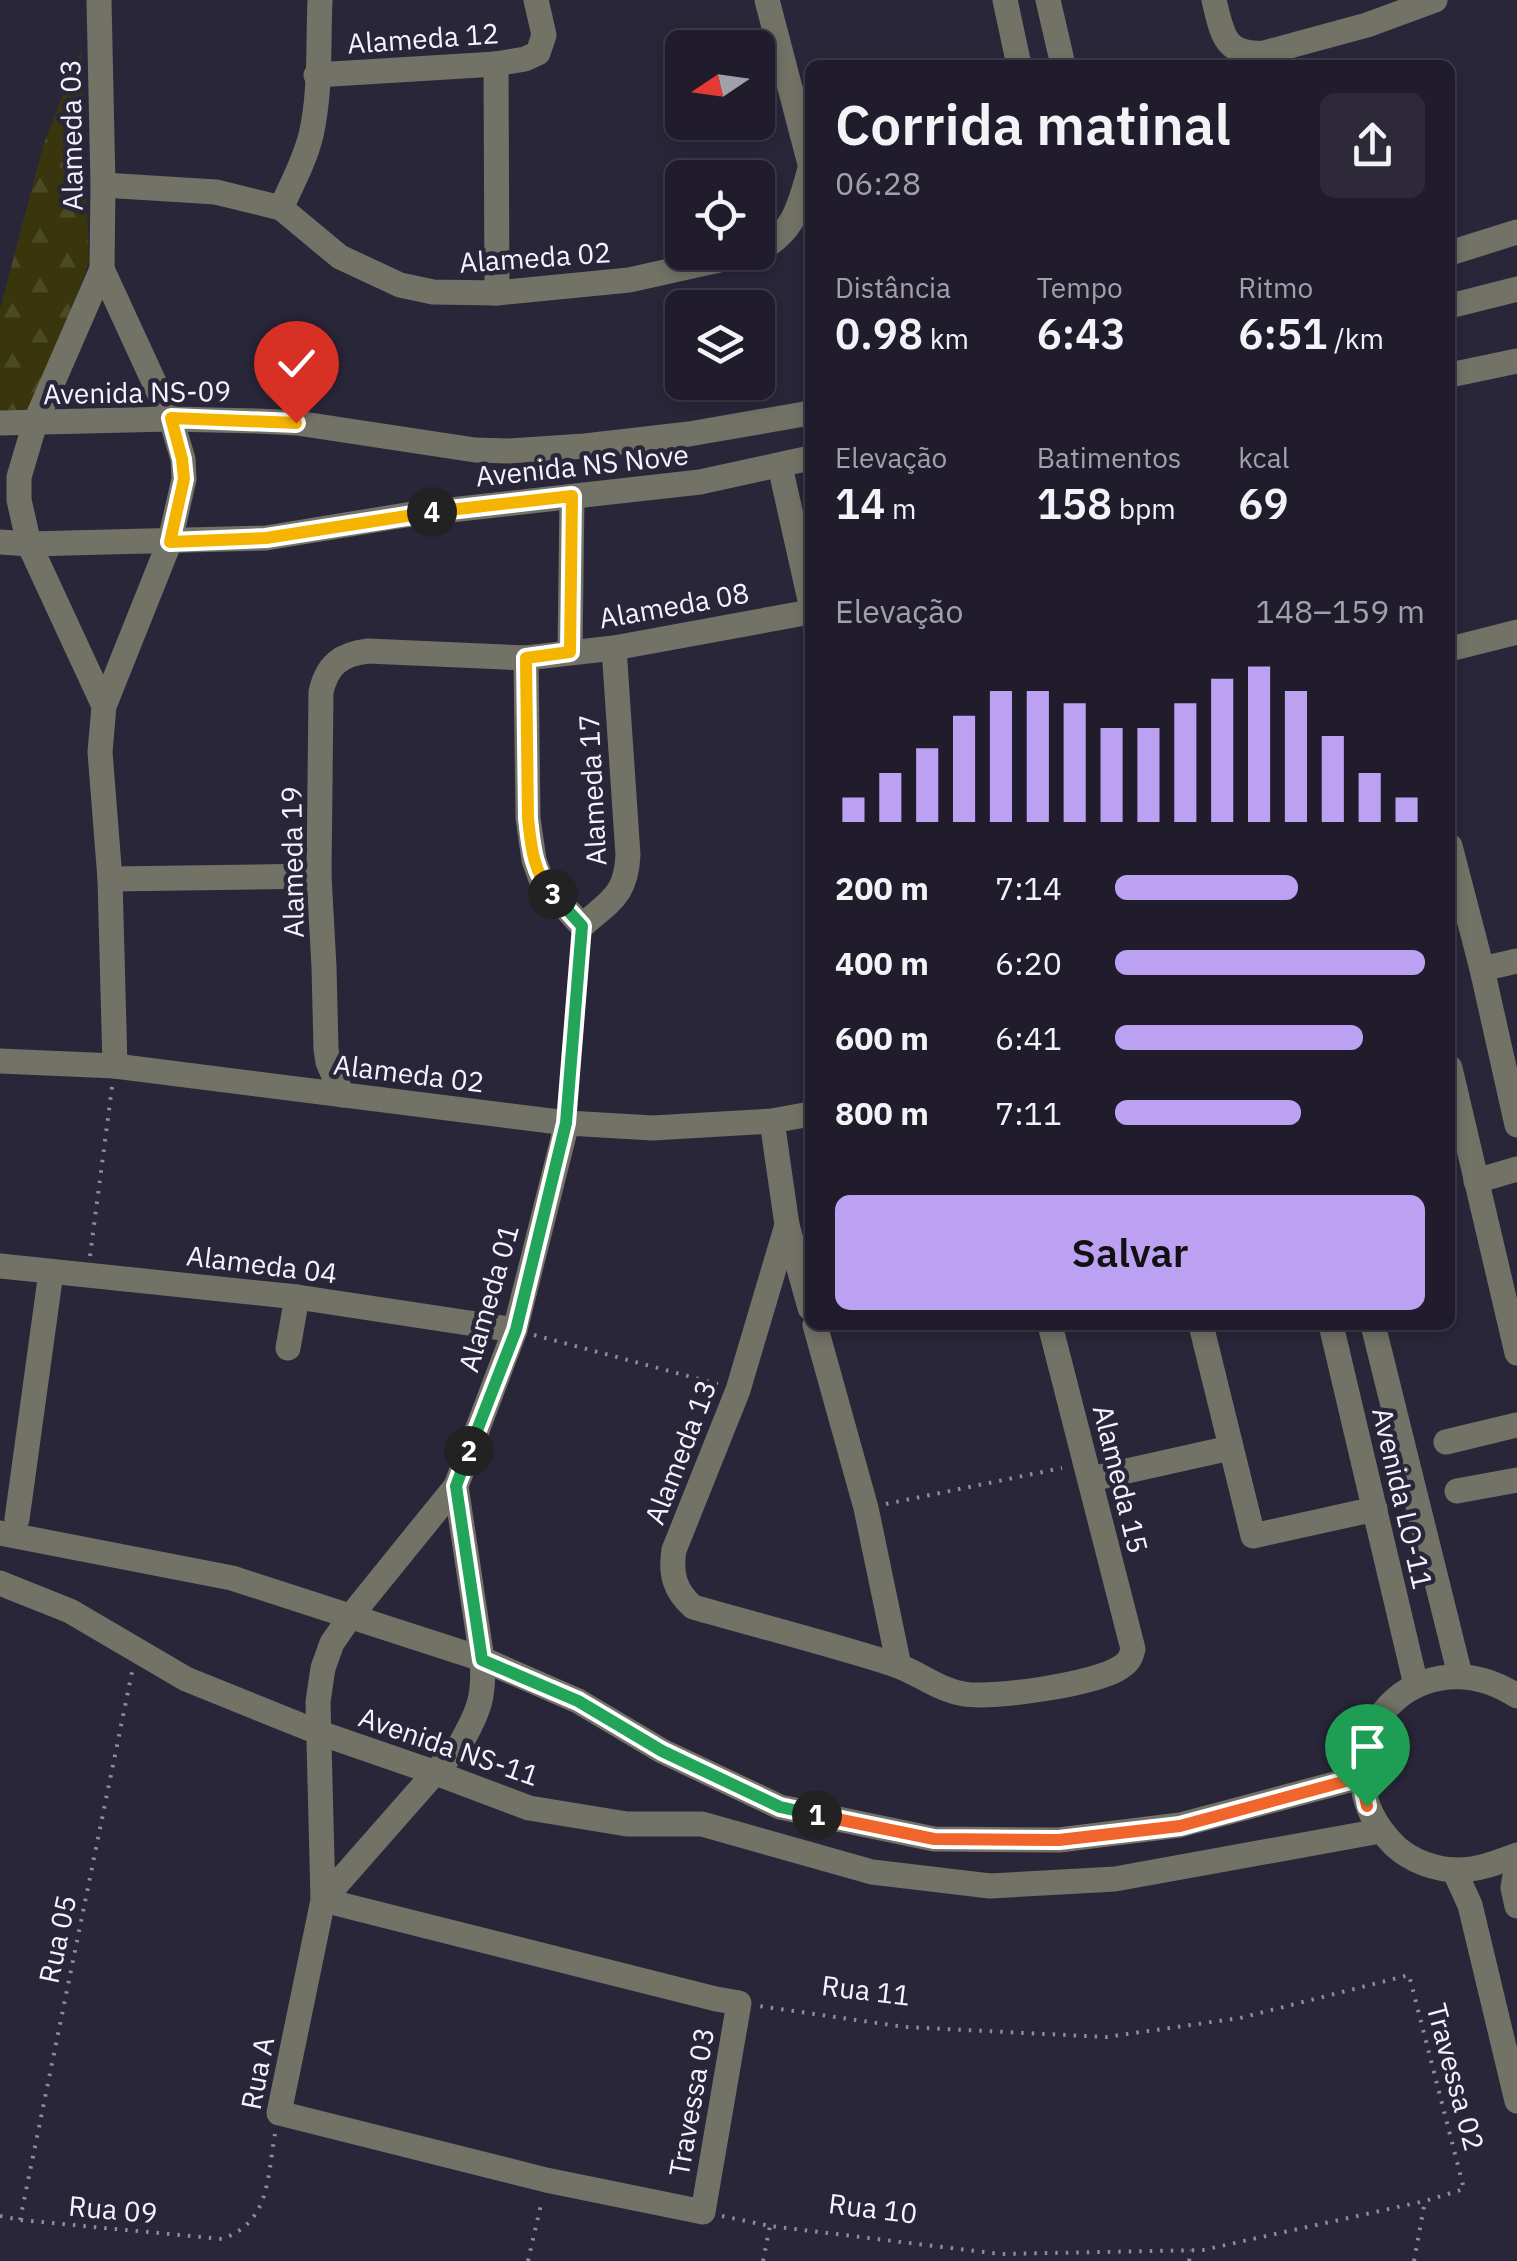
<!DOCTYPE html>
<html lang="pt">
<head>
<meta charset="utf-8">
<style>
  :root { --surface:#201c2c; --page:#2d2938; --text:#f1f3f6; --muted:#a2a1a9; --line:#3d3a48; --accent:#bca0f2 }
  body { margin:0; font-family:"IBM Plex Sans",sans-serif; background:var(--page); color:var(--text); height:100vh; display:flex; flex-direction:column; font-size:38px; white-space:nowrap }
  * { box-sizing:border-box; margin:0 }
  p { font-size:32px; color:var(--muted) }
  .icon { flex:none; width:55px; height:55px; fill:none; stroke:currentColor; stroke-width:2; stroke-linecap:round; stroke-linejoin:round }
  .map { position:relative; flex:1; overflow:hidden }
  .drawer { position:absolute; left:805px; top:60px; width:650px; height:1270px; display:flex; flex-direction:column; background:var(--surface); border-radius:15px; box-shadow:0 5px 15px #0003,0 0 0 2px var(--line) }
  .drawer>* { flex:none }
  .needle { width:65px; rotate:257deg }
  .tools { position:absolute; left:665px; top:30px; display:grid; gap:20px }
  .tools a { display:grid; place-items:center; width:110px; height:110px; border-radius:15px; background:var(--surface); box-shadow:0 5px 15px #0003,0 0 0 2px var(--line); font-size:50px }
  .pin { position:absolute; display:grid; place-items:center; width:85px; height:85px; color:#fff; margin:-102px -42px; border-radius:50% 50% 50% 0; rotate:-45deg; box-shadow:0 0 10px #0007 }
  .pin .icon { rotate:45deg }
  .km { position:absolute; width:50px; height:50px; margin:-25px; border-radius:50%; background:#222; color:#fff; font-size:28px; line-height:50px; text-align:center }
  .round { display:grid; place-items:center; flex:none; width:105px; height:105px; border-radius:15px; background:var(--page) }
  .headline { display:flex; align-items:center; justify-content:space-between; height:170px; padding:0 30px }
  h1 { font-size:55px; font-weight:600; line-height:75px }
  .figures { display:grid; grid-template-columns:repeat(3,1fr); gap:15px; height:170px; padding:10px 30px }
  .figures div { display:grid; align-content:center }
  .figures b { font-size:42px; font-weight:600 }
  .figures small { font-size:28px; font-weight:400 }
  .figures p { font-size:28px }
  .chart { height:280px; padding:20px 30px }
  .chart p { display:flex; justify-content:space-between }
  .chart svg { width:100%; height:180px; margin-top:10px; stroke:var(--accent); stroke-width:6 }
  .primary-button { display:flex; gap:20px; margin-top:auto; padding:20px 30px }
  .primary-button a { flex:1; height:115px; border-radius:15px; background:var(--accent); color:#111; font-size:40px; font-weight:600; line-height:115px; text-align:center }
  ul { padding:0 30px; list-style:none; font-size:32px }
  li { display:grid; grid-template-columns:160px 120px 1fr; align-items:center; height:75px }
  li i { height:25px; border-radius:12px; background:var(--accent) }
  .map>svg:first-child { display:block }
</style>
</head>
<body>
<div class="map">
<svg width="1517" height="2261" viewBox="0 0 1517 2261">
  <defs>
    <pattern id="forest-firs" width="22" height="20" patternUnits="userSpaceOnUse" patternTransform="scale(2.5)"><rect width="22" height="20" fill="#39360d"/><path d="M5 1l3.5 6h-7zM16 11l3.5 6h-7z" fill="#4c4a25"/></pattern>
  </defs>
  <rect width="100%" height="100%" fill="#2a263a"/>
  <polygon fill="url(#forest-firs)" points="81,50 89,263 33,409 0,411 0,309 44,143"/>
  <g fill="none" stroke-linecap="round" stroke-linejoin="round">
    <g stroke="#8e8b9b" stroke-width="4" stroke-dasharray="2.5 8" stroke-linecap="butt">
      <polyline points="568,1103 580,948"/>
      <polyline points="90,1256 112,1087"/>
      <polyline points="534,1335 718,1384"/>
      <polyline points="886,1504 1062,1468"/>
      <path d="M0,2216L20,2220L222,2239C270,2222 267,2179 275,2134"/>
      <polyline points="722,2216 770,2226 1000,2254 1203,2250 1425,2201 1464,2189 1409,1975 1240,2018 1106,2037 905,2027 759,2006"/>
      <polyline points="20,2220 132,1672"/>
      <polyline points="528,2261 542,2200"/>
      <polyline points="763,2261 770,2226"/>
      <polyline points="1189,2261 1191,2250"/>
      <polyline points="1414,2261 1425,2201"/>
    </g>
    <g stroke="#737267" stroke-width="25">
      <polyline points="99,0 103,185 102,269"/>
      <polyline points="767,0 810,164"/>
      <polyline points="1005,0 1019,65"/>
      <polyline points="1048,0 1063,65"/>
      <path d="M1214,0C1222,33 1224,56 1264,53L1367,25L1435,0"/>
      <polyline points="496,64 497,293"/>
      <polyline points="316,75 496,64 525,59 538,53 544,35 536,0"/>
      <polyline points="103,185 216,192 281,208 340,257 400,285 433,292 497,293 629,280 755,252"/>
      <path d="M281,208C292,184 305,160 311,135C321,92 318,44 320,0"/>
      <path d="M758,251C795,231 799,207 810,169"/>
      <polyline points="1450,253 1517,232"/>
      <polyline points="1450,306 1517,289"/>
      <polyline points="1450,375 1517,361"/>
      <polyline points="0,423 171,419 257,421 297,423 475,450 508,451 585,446 689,434 810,413"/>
      <polyline points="780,466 810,600"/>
      <polyline points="0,542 29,544 266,538 406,515 700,482 810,458"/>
      <polyline points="1450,649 1517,632"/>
      <polyline points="570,652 572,497"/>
      <path d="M526,658L528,818L534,860L542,882L582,926C610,901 626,896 628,855L614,648"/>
      <polyline points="104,706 29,544 19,500 19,477 35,423 102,269 171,419 183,459 184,479 170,541 104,706 100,752 110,879 115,1066"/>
      <polyline points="1450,846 1482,969 1517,1125"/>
      <polyline points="110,879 319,876"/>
      <polyline points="1482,969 1517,961"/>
      <polyline points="0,1061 115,1066 567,1123 653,1128 772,1121 810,1114"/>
      <polyline points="1450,1068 1517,1353"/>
      <path d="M342,1095L328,1062L326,1049L324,967L319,876L321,692C327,665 341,654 368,651L526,658L614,648L810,612"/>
      <polyline points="772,1121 787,1225 810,1308"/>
      <polyline points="1476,1181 1517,1169"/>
      <path d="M787,1225L738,1390L674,1550C670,1574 675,1591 693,1607C760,1626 827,1643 893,1664C918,1672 938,1690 964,1694C993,1699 1097,1684 1121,1667C1129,1662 1131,1657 1133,1649L1050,1325"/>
      <polyline points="0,1266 297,1297 515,1330"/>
      <polyline points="815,1325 866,1508 899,1666"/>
      <polyline points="1201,1325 1253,1536 1375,1509"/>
      <polyline points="1331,1325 1416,1685"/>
      <polyline points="1373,1325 1460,1675"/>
      <polyline points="288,1348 297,1297"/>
      <polyline points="1446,1442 1517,1425"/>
      <polyline points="1091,1479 1230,1448"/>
      <polyline points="456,1486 515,1330 567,1123"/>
      <polyline points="1457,1491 1517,1480"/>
      <polyline points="17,1519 51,1272"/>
      <polyline points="0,1533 232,1578 482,1659 578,1701 662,1751 780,1807 934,1839 1059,1840 1180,1825 1361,1777"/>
      <polyline points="0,1583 70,1611 186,1679 320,1733 436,1773 529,1808 627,1824 702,1824 872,1872 990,1886 1115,1879 1380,1831"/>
      <path d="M1517,1696C1410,1627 1307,1759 1395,1846C1411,1861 1436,1870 1458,1870C1479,1870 1498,1862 1517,1855"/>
      <polyline points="1517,1863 1513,1888 1517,1906"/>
      <polyline points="1454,1870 1470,1905 1517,2101"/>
      <path d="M323,1900L461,1743C479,1711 485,1696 482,1659L456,1486L350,1617L332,1643L323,1668L318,1702L323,1900L279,2113L546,2180L703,2212L739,2003L716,1999L323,1900"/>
    </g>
  </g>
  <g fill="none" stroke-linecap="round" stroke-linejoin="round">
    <g stroke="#fff" stroke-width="20">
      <polyline id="split-1" points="817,1815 934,1839 1059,1840 1180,1826 1361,1777 1367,1806"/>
    </g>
    <g stroke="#fff" stroke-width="20">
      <polyline id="split-2" points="469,1451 456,1486 482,1660 578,1701 662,1751 780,1807 817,1815"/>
    </g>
    <g stroke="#fff" stroke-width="20">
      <polyline id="split-3" points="469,1451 516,1330 566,1123 582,926 553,894"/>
    </g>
    <g stroke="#fff" stroke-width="20">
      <path id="split-4" d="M432,512L572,496L570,652L526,658L528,818C531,847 533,872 553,894"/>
    </g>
    <g stroke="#fff" stroke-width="20">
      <polyline id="split-5" points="296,423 171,418 182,459 184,479 170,542 266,538 432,512"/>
    </g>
    <use href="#split-1" stroke="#f0652b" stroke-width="12"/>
    <use href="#split-2" stroke="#22a559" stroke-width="12"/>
    <use href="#split-3" stroke="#22a559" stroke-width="12"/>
    <use href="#split-4" stroke="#f5b400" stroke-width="12"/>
    <use href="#split-5" stroke="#f5b400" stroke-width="12"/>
  </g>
  <g text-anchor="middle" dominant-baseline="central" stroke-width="9" stroke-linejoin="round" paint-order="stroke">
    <g font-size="28" fill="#f5f3fe" stroke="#2a263a">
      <text transform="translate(423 38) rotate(-4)">Alameda 12</text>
      <text transform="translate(71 135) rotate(-91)">Alameda 03</text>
      <text transform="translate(535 257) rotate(-4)">Alameda 02</text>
      <text transform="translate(137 392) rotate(-1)">Avenida NS-09</text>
      <text transform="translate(582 465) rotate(-6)">Avenida NS Nove</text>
      <text transform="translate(674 605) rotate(-10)">Alameda 08</text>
      <text transform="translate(592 790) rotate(-93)">Alameda 17</text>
      <text transform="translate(292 862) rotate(-91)">Alameda 19</text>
      <text transform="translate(409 1073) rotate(7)">Alameda 02</text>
      <text transform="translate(262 1264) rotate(7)">Alameda 04</text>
      <text transform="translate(488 1298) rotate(-74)">Alameda 01</text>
      <text transform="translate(680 1452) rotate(-69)">Alameda 13</text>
      <text transform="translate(1121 1479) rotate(76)">Alameda 15</text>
      <text transform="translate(1403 1498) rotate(77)">Avenida LO-11</text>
      <text transform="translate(449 1746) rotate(19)">Avenida NS-11</text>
      <text transform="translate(57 1939) rotate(-78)">Rua 05</text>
      <text transform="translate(866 1990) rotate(7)">Rua 11</text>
      <text transform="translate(257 2073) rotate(-79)">Rua A</text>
      <text transform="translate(1456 2077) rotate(75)">Travessa 02</text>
      <text transform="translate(691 2102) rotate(-80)">Travessa 03</text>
      <text transform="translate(873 2208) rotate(7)">Rua 10</text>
      <text transform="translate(113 2209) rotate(5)">Rua 09</text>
    </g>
  </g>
</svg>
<div class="tools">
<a><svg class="needle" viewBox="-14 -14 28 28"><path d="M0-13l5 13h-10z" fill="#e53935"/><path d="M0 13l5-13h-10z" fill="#a2a1a9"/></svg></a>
<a><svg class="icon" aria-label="locate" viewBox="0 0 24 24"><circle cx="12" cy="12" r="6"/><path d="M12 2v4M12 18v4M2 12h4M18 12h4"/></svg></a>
<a><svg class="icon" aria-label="layers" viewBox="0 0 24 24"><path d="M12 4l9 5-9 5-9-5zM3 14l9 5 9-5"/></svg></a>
</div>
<div class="pin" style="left:1367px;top:1806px;background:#1e9e55"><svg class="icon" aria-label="arrive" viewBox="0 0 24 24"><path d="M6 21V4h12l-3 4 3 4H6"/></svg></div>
<div class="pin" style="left:296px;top:423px;background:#d93025"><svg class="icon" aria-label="check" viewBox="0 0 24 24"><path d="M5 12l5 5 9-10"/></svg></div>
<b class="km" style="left:817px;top:1815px">1</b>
<b class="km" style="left:469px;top:1451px">2</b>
<b class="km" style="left:553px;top:894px">3</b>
<b class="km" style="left:432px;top:512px">4</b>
<section class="drawer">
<div class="headline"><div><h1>Corrida matinal</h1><p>06:28</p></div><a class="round"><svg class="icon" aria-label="share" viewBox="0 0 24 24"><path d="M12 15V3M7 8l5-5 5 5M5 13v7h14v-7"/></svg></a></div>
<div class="figures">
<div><p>Distância</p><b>0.98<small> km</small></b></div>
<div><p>Tempo</p><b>6:43</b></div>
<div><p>Ritmo</p><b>6:51<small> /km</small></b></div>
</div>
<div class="figures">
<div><p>Elevação</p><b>14<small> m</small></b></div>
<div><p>Batimentos</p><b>158<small> bpm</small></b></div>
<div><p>kcal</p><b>69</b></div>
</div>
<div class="chart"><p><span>Elevação</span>148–159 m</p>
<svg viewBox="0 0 160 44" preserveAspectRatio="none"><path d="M5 44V38M15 44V32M25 44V26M35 44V18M45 44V12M55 44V12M65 44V15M75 44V21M85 44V21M95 44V15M105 44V9M115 44V6M125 44V12M135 44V23M145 44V32M155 44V38"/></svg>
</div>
<ul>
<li><b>200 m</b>7:14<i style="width:59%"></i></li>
<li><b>400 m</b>6:20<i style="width:100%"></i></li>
<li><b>600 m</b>6:41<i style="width:80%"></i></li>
<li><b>800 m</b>7:11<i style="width:60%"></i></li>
</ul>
<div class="primary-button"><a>Salvar</a></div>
</section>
</div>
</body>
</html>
